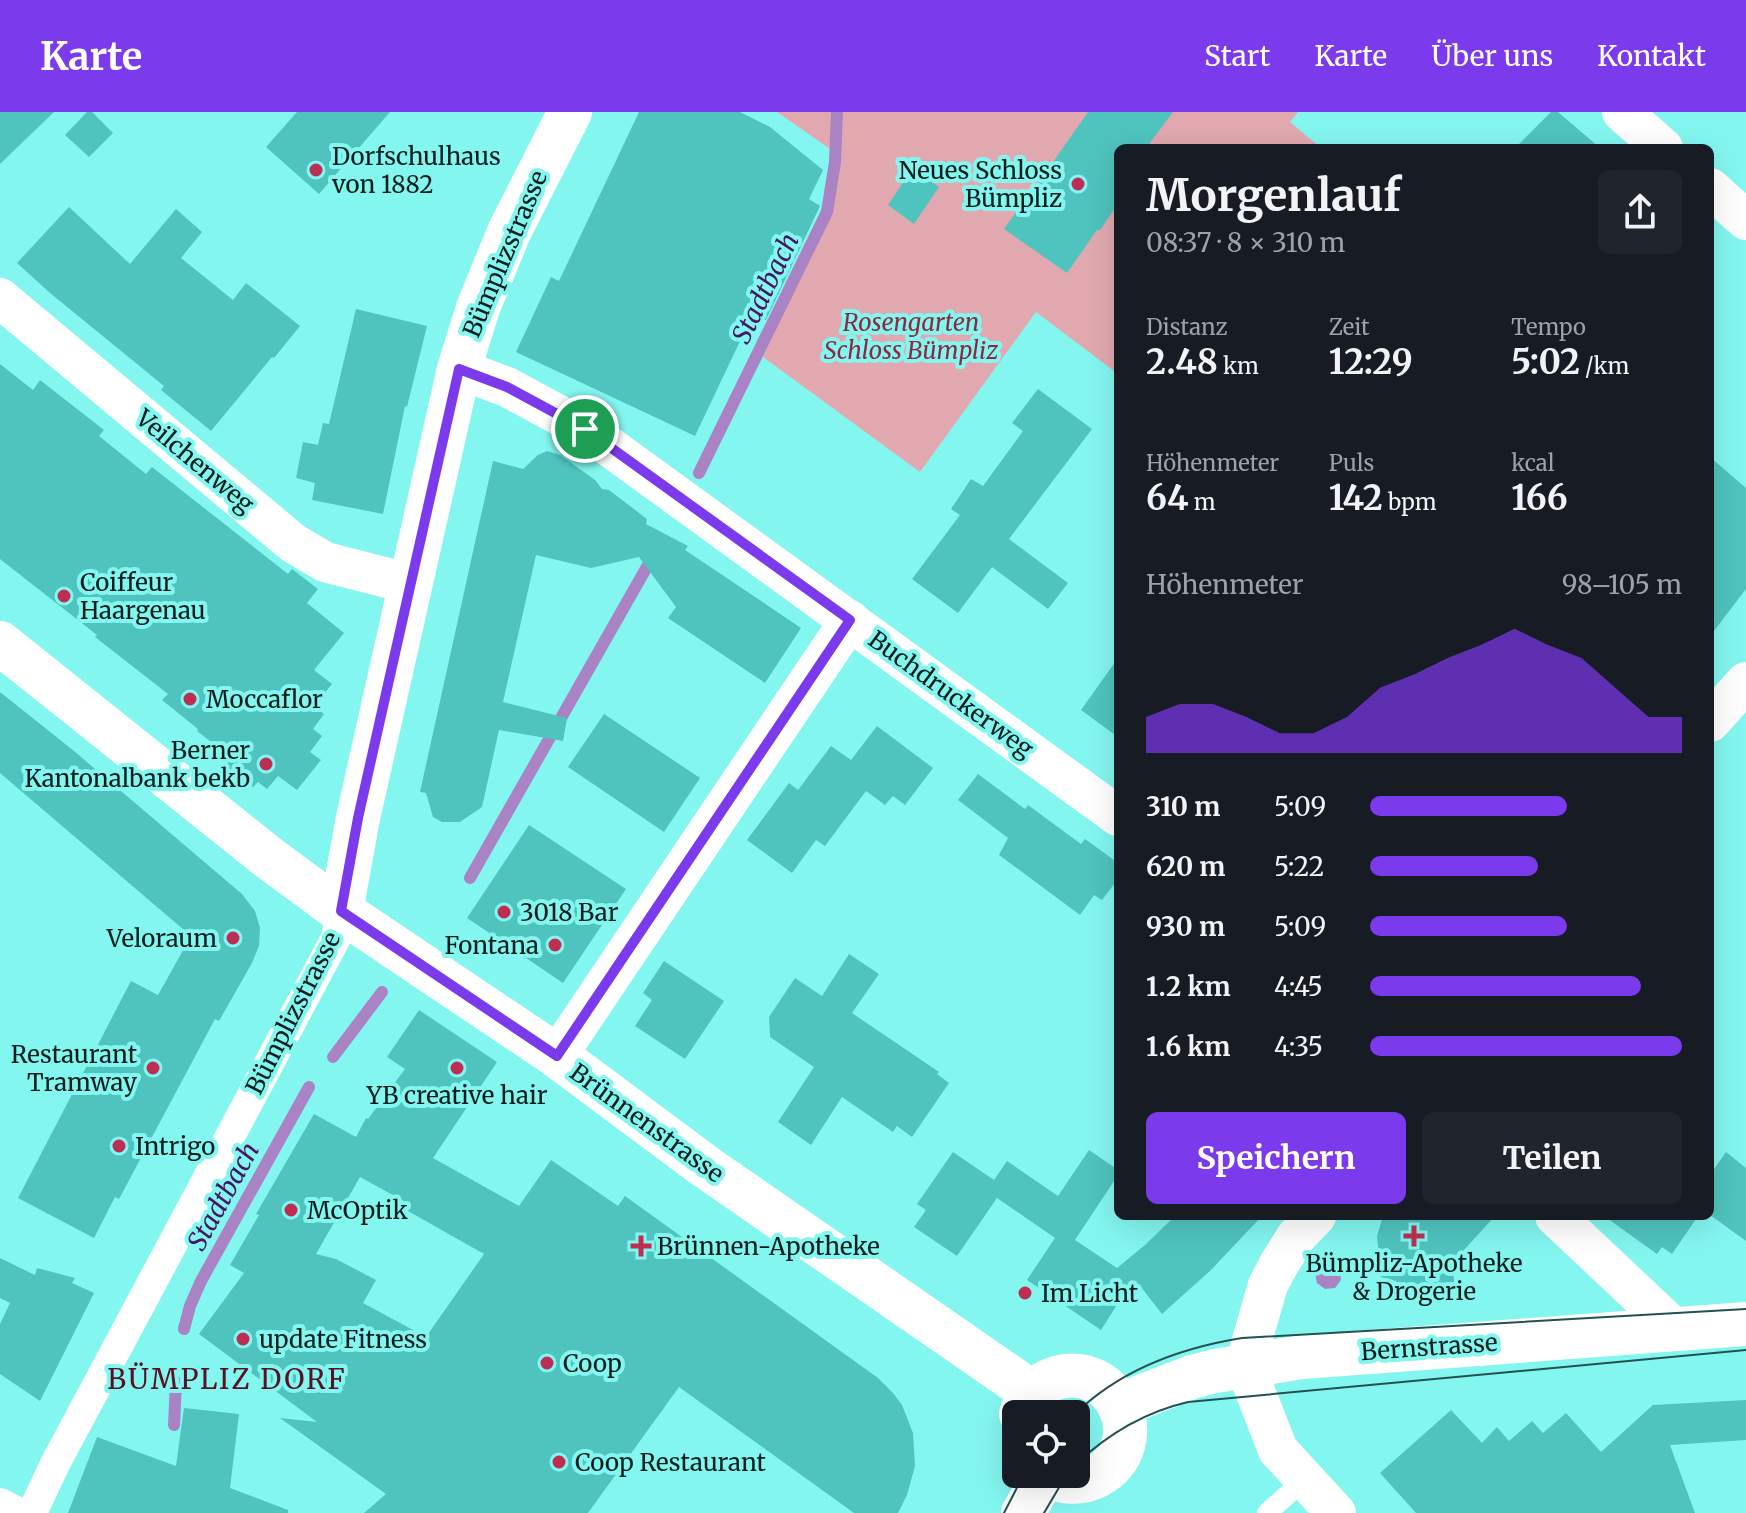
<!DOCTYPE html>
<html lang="de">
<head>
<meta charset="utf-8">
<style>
  :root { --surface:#171b24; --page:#20242c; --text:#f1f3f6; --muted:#9ea1a6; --accent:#7c3aed }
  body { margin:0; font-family:Merriweather,serif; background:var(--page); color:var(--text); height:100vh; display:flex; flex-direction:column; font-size:30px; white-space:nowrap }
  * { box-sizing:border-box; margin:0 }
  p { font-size:26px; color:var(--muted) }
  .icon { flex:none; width:44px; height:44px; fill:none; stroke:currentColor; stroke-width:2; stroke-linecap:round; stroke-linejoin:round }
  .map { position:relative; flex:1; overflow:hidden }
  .sheet { position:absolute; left:1114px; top:32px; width:600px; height:1076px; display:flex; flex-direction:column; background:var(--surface); border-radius:12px; box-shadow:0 8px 32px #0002 }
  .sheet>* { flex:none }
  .controls { position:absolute; left:1002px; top:1288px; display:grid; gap:16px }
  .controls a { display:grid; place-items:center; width:88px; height:88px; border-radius:12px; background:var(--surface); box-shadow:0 8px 32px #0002; font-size:40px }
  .pin { position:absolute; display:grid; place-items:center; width:68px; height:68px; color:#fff; margin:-34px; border:4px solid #fff; border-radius:50%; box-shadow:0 2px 8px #0007 }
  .round { display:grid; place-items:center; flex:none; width:84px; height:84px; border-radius:12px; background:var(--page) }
  .overview { display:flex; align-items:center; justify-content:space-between; height:136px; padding:0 32px }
  h1 { font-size:44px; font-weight:700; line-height:60px }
  .stats { display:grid; grid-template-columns:repeat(3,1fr); gap:12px; height:136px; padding:8px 32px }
  .stats div { display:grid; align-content:center }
  .stats b { font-size:34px; font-weight:700 }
  .stats small { font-size:22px; font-weight:400 }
  .stats p { font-size:22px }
  .chart { height:224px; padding:16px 32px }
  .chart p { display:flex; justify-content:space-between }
  .chart svg { width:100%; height:144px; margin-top:8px; fill:var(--accent); opacity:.7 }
  .action { display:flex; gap:16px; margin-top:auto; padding:16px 32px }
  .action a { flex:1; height:92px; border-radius:12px; background:var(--accent); color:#fff; font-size:32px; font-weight:700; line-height:92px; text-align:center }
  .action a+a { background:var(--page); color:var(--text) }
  ul { padding:0 32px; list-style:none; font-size:26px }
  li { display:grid; grid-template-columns:128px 96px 1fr; align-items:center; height:60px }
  li i { height:20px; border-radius:10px; background:var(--accent) }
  header { display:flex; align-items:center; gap:48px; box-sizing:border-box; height:112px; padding:0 40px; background:var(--accent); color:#fff }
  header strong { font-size:38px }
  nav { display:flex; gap:44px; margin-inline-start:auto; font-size:28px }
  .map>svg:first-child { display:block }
</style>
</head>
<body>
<header>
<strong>Karte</strong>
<nav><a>Start</a><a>Karte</a><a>Über uns</a><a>Kontakt</a></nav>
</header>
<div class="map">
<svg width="1746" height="1401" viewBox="0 0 1746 1401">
  <rect width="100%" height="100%" fill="#84f6f0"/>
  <polygon fill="#e1a9af" points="777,0 1298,0 1290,10 1321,36 1118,36 1118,262 1036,200 920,360 763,245 828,100 832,77 836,41"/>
  <polygon fill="#aa83c4" points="1332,1152 1340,1158 1341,1168 1335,1176 1325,1177 1317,1171 1315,1161 1321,1153"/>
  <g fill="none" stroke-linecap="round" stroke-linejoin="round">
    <g stroke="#aa83c4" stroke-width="12">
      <polyline points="699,361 827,100 835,50 837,0"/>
      <polyline points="470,766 648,453"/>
      <polyline points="333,945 382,880"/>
      <polyline points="184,1217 190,1194 201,1169 309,975"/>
      <polyline points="174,1313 176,1270"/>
    </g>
  </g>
  <g fill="#4fc4bf" fill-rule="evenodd">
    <polygon points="0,0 54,0 0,52"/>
    <polygon points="87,0 92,0 113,21 89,45 65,23"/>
    <polygon points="297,0 390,0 319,82 266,35"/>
    <polygon points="639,0 740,0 770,15 823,58 809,87 820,94 766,208 751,206 695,324 516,240 551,165 559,169"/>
    <polygon points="1088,0 1173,0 1146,36 1118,36 1118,92 1100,118 1097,118 1067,161 1004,117 1019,96 1021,96"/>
    <polygon points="1551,0 1558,0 1600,36 1515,36"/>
    <polygon points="912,57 939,75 914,112 888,93"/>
    <polygon points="69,95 130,152 176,97 202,120 181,146 233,188 246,171 300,214 274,246 272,245 211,319 161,278 164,274 50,181 17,151"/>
    <polygon points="356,197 427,214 407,295 405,294 383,402 312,388 315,371 296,366 303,330 318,333 323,311 329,312"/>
    <polygon points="0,252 33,278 40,268 104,318 99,324 146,362 152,355 288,462 292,457 318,477 307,491 344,521 314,558 332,572 314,594 324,602 313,617 322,624 310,640 321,648 297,678 278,664 267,677 258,670 253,675 223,652 229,644 197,619 198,617 162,588 168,582 95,525 97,523 0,447"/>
    <polygon points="1038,277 1092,317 1009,427 1068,471 1048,497 992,455 958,501 912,467 960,403 951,397 971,367 983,374 1023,319 1012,311"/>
    <polygon points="547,339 560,343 595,368 602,377 609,378 647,407 646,412 688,434 685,438 801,516 765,571 668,506 676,495 639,445 591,456 536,443 503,590 567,606 563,629 499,618 482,695 460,710 442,710 433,705 426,681 420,680 493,349 523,357 538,343"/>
    <polygon points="1710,345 1746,376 1746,477 1710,524"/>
    <polygon points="1118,546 1118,625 1081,598"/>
    <polygon points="0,580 74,639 242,782 255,799 260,816 259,834 252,851 219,909 215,907 119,1087 115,1085 94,1126 18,1086 131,869 158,883 191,824 0,661"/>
    <polygon points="604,602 700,666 664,720 568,655"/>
    <polygon points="877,614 933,656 905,693 893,684 885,693 866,679 825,734 816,728 792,761 747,728 789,671 798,678 831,634 851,648"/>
    <polygon points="978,662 1025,697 1028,693 1081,732 1085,727 1118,751 1118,767 1102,788 1094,783 1080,803 999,743 1008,726 958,688"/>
    <polygon points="529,713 626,777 563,871 467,806"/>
    <polygon points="849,842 879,862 852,901 939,960 937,962 949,971 912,1025 897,1014 893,1020 842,985 811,1033 778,1010 814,955 770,925 769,905 795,866 822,884"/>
    <polygon points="664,849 724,889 685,947 635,914 652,888 643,881"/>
    <path d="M419,898L497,950L433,1046L519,1094L551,1048L618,1094L625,1084L878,1266L893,1281L902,1293L913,1321L915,1354L907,1383L898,1401H854L679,1275L588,1401H364L386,1382L280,1306L317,1310L199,1222L244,1161L230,1153L259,1103L256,1102L314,1002L356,1025L366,1006L368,1007L405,957L387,945ZM360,1065L411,1093L408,1099L484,1142L426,1225L363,1191L376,1168L336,1147L316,1142Z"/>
    <polygon points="1089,1038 1118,1058 1118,1063 1075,1128 1117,1156 1145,1133 1175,1104 1262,1104 1211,1158 1162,1202 1141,1175 1132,1188 1124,1182 1101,1218 1027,1168 1055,1126 997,1086 957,1144 914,1115 926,1098 917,1092 953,1040 994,1068 1007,1049 1058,1084"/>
    <polygon points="1726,1040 1746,1056 1746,1129 1710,1103 1710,1063"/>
    <polygon points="1383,1104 1495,1104 1452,1151 1455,1176 1402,1182 1396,1169 1381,1165 1377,1124"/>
    <polygon points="1604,1104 1698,1104 1672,1142 1662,1135 1657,1142"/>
    <polygon points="0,1146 35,1163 37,1156 75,1166 72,1171 94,1181 40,1289 0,1262 0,1212 10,1191 0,1186"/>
    <polygon points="1746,1288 1746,1328 1670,1333 1695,1401 1416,1401 1380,1361 1451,1298 1482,1331 1497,1315 1509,1329 1532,1309 1543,1321 1566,1301 1601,1340 1653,1293"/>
    <polygon points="184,1296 239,1302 230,1376 288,1398 288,1401 68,1401 97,1325 176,1354"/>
  </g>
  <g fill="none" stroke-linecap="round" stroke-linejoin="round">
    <polyline stroke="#fff" stroke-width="20" points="1267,1401 1305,1367"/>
    <g stroke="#fff" stroke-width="30">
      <polyline points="0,1391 20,1401"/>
      <polyline points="32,1401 55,1352 336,826 341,799"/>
    </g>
    <g stroke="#fff" stroke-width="40">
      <polyline points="1622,0 1663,36"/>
      <polyline points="1710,76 1746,108"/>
      <polyline points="0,186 293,431 325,450 411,472"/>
      <polyline points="459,257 507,275 585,317 1118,704"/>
      <polyline points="1710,610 1746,570"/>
      <polyline points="557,944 850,508"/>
      <polyline points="1316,1104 1296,1125 1279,1152 1268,1173 1245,1253 1278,1338 1336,1401"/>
      <polyline points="1555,1104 1675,1217"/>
    </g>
    <g stroke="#fff" stroke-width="44">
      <polyline points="0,531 269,746 341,799 557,944 706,1055 1033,1281"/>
      <polyline points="341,799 358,706 459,257 478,196 509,120 570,0"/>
      <polyline points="1120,1293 1192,1265 1215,1259 1302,1245 1746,1212"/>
      <path d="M1021,1302C1027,1286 1037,1273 1053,1267C1115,1245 1155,1332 1097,1364C1080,1373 1061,1371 1044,1362"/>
      <polyline points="1023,1401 1045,1363"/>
    </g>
    <g stroke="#235250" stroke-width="2">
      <path d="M1075,1302C1121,1257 1180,1236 1242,1226L1746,1197"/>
      <path d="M1076,1352C1108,1322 1145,1300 1188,1290L1746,1238"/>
      <polyline points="1004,1401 1024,1362"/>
      <polyline points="1044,1401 1067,1362"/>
    </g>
  </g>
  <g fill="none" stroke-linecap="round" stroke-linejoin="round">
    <g stroke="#fff" stroke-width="16">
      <polygon id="route" points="459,257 507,275 585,317 850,508 557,944 341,799 358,706"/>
    </g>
    <use href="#route" stroke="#7c3aed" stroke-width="10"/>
  </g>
  <g fill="#be2e53" stroke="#84f6f0" stroke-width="3">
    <circle cx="316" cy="58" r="8"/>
    <circle cx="1078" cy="72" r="8"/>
    <circle cx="64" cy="484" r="8"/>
    <circle cx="190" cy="587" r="8"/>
    <circle cx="266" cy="652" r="8"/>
    <circle cx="504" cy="800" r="8"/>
    <circle cx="233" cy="826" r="8"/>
    <circle cx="555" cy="833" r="8"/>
    <circle cx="153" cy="956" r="8"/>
    <circle cx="457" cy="956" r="8"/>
    <circle cx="119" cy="1034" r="8"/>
    <circle cx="291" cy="1098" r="8"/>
    <path d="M1410 1112h8v8h8v8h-8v8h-8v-8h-8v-8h8z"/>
    <path d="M637 1122h8v8h8v8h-8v8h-8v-8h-8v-8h8z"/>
    <circle cx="1025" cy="1181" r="8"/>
    <circle cx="243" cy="1227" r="8"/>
    <circle cx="547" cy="1251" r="8"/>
    <circle cx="559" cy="1350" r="8"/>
  </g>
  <g text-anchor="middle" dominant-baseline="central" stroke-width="8" stroke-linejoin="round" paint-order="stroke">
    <g font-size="24" fill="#051e1d" stroke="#84f6f0" text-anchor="start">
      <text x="332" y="44">Dorfschulhaus<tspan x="332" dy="28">von 1882</tspan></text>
      <text x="1062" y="58" text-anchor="end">Neues Schloss<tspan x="1062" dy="28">Bümpliz</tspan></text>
      <text x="80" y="470">Coiffeur<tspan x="80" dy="28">Haargenau</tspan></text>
      <text x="206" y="587">Moccaflor</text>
      <text x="250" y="638" text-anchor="end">Berner<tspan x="250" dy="28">Kantonalbank bekb</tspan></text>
      <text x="520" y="800">3018 Bar</text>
      <text x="217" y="826" text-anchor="end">Veloraum</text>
      <text x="539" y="833" text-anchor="end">Fontana</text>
      <text x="137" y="942" text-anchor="end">Restaurant<tspan x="137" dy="28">Tramway</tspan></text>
      <text x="457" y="983" text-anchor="middle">YB creative hair</text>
      <text x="135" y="1034">Intrigo</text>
      <text x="307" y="1098">McOptik</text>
      <text x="657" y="1134">Brünnen-Apotheke</text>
      <text x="1414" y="1151" text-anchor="middle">Bümpliz-Apotheke<tspan x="1414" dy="28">&amp; Drogerie</tspan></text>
      <text x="1041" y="1181">Im Licht</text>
      <text x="259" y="1227">update Fitness</text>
      <text x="563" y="1251">Coop</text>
      <text x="575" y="1350">Coop Restaurant</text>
    </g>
    <g font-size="24" fill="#051e1d" stroke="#84f6f0">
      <text transform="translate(505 142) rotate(-67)">Bümplizstrasse</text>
      <text transform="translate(195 349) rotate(40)">Veilchenweg</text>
      <text transform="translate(951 582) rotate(36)">Buchdruckerweg</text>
      <text transform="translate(293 901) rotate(-63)">Bümplizstrasse</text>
      <text transform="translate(647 1011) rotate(36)">Brünnenstrasse</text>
      <text transform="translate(1429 1235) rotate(-4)">Bernstrasse</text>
    </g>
    <g font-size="24" font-style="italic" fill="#8d2a41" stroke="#84f6f0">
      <text x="911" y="210">Rosengarten<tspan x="911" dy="28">Schloss Bümpliz</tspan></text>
    </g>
    <g font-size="26" font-style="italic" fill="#481563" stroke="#84f6f0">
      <text transform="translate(765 176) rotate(-64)">Stadtbach</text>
      <text transform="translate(223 1084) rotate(-61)">Stadtbach</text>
    </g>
    <g font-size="28" letter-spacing="2" fill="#571324" stroke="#84f6f0">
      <text x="227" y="1267">BÜMPLIZ DORF</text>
    </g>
  </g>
</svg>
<div class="controls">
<a><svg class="icon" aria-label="locate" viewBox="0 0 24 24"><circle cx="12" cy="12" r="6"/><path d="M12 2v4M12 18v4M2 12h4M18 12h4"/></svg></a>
</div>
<div class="pin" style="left:585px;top:317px;background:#1e9e55"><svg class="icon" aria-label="arrive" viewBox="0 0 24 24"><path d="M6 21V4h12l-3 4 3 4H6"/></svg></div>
<section class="sheet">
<div class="overview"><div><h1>Morgenlauf</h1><p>08:37 · 8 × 310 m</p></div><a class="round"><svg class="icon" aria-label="share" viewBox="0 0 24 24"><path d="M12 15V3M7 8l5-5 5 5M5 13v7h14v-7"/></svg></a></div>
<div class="stats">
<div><p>Distanz</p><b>2.48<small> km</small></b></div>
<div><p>Zeit</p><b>12:29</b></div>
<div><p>Tempo</p><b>5:02<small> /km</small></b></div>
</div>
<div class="stats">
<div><p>Höhenmeter</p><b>64<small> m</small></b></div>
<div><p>Puls</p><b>142<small> bpm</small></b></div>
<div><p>kcal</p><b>166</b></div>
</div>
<div class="chart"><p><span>Höhenmeter</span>98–105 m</p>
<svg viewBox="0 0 160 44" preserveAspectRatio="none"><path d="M0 44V33L10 29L20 29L30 33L40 38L50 38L60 33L70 24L80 20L90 15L100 11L110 6L120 11L130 15L140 24L150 33L160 33V44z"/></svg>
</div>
<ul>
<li><b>310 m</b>5:09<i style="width:63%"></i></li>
<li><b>620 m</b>5:22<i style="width:54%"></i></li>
<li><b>930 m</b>5:09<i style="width:63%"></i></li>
<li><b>1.2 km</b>4:45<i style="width:87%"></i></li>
<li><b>1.6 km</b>4:35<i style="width:100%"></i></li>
</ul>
<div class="action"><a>Speichern</a><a>Teilen</a></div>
</section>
</div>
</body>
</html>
